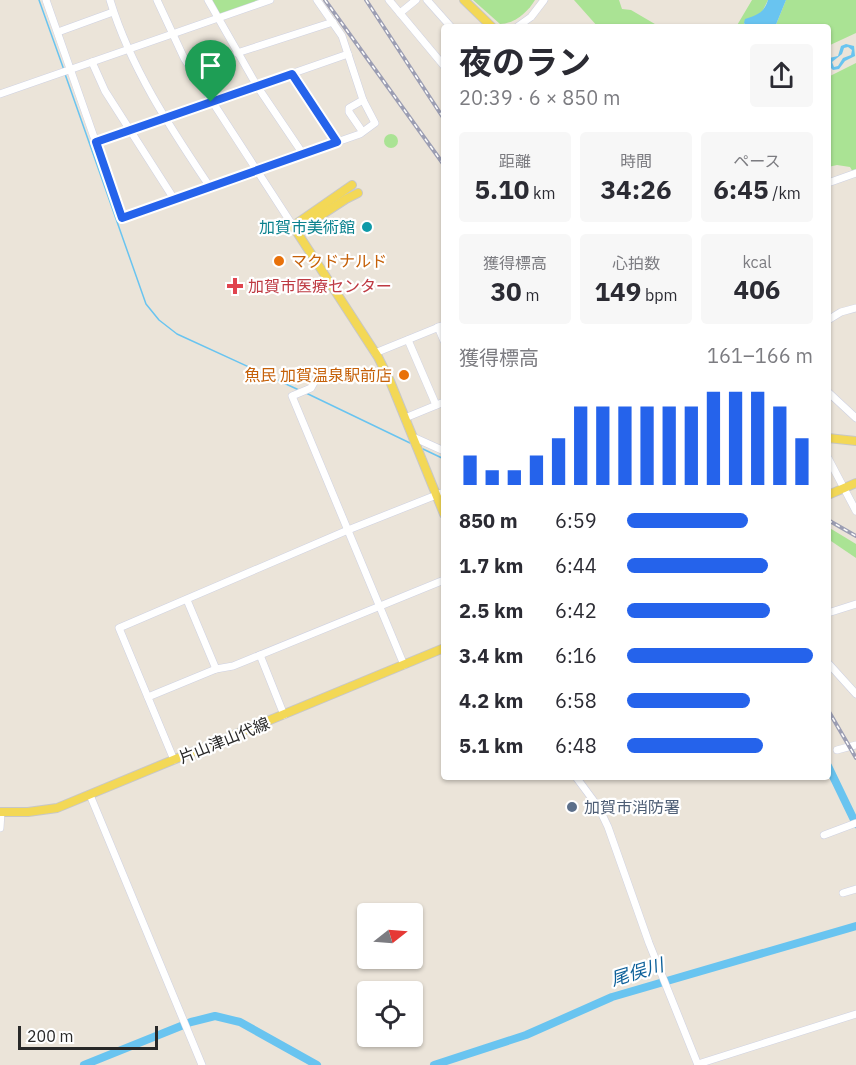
<!DOCTYPE html>
<html lang="ja">
<head>
<meta charset="utf-8">
<style>
  :root { --surface:#fff; --page:#f7f7f7; --text:#2b2b33; --muted:#7c7c81; --accent:#2563eb }
  body { margin:0; font-family:"IBM Plex Sans","Noto Sans JP",sans-serif; background:var(--page); color:var(--text); height:100vh; display:flex; flex-direction:column; font-size:22px; white-space:nowrap }
  * { box-sizing:border-box; margin:0 }
  p { font-size:20px; color:var(--muted) }
  .icon { flex:none; width:33px; height:33px; fill:none; stroke:currentColor; stroke-width:2; stroke-linecap:round; stroke-linejoin:round }
  .map { position:relative; flex:1; overflow:hidden }
  .sheet { position:absolute; left:441px; top:24px; width:390px; height:756px; display:flex; flex-direction:column; background:var(--surface); border-radius:6px; box-shadow:0 2px 4px #0004 }
  .sheet>* { flex:none }
  .needle { width:39px; rotate:73deg }
  .tools { position:absolute; left:357px; top:903px; display:grid; gap:12px }
  .tools a { display:grid; place-items:center; width:66px; height:66px; border-radius:6px; background:var(--surface); box-shadow:0 2px 4px #0004; font-size:30px }
  .scale { position:absolute; left:18px; bottom:15px; width:140px; box-sizing:border-box; padding-left:6px; border:3px solid #282828; border-top:0; font-size:16px; line-height:21px; white-space:nowrap; color:#282828; -webkit-text-stroke:4px #fff; paint-order:stroke }
  .pin { position:absolute; display:grid; place-items:center; width:51px; height:51px; color:#fff; margin:-62px -26px; border-radius:50% 50% 50% 0; rotate:-45deg; box-shadow:0 0 6px #0007 }
  .pin .icon { rotate:45deg }
  .round { display:grid; place-items:center; flex:none; width:63px; height:63px; border-radius:6px; background:var(--page) }
  .head { display:flex; align-items:center; justify-content:space-between; height:102px; padding:0 18px }
  h1 { font-size:33px; font-weight:700; line-height:45px }
  .stats { display:grid; grid-template-columns:repeat(3,1fr); gap:9px; height:102px; padding:6px 18px }
  .stats div { display:grid; align-content:center; border-radius:6px; background:var(--page); text-align:center }
  .stats b { font-size:26px; font-weight:700 }
  .stats small { font-size:16px; font-weight:400 }
  .stats p { font-size:16px }
  .chart { height:168px; padding:12px 18px }
  .chart p { display:flex; justify-content:space-between }
  .chart svg { width:100%; height:108px; margin-top:6px; stroke:var(--accent); stroke-width:6 }
  ul { padding:0 18px; list-style:none; font-size:20px }
  li { display:grid; grid-template-columns:96px 72px 1fr; align-items:center; height:45px }
  li i { height:15px; border-radius:8px; background:var(--accent) }
  .map>svg:first-child { display:block }
</style>
</head>
<body>
<div class="map">
<svg width="856" height="1065" viewBox="0 0 856 1065">
  <rect width="100%" height="100%" fill="#ebe4d9"/>
  <g fill="#aae394">
    <polygon points="212,0 260,0 219,15"/>
    <path d="M473,0H535C528,12 514,24 500,24Z"/>
    <polygon points="574,0 619,0 622,9 631,10 660,27 598,27"/>
    <polygon points="752,0 768,0 762,12 744,23 747,27 736,27"/>
    <polygon points="786,0 856,0 856,33 828,46 828,27 775,27"/>
    <polygon points="856,63 856,177 850,167 837,165 828,167 828,77"/>
    <circle cx="391" cy="141" r="7"/>
    <polygon points="828,527 856,544 856,558 828,539"/>
  </g>
  <g fill="#69c4f0" fill-rule="evenodd">
    <path d="M768,0H786L775,27H747L744,23L745,19C757,15 764,13 768,0Z"/>
    <path d="M846,44L854,46L855,56L845,61L839,69L833,70L828,65L829,58L838,56L841,46ZM848,47L852,50L851,55L843,58L838,66L834,67L832,62L842,54L844,48Z"/>
  </g>
  <g fill="none" stroke-linecap="round" stroke-linejoin="round">
    <g stroke="#69c4f0" stroke-width="1.5">
      <polyline points="39,0 64,70"/>
      <polyline points="65,74 146,304 159,320 177,334 299,390"/>
      <polyline points="306,393 410,443"/>
      <polyline points="423,449 444,459"/>
    </g>
    <g stroke="#69c4f0" stroke-width="8">
      <polyline points="828,766 856,824"/>
      <polyline points="84,1065 191,1022 215,1016 240,1022 317,1065"/>
      <polyline points="434,1065 526,1035 612,997 856,926"/>
    </g>
    <g stroke="#ced1e2" stroke-width="8">
      <g id="minor">
        <polyline points="46,0 122,217 360,134 375,123 363,100 342,36 317,0"/>
        <path d="M110,0C131,69 170,127 210,187"/>
        <polyline points="157,0 184,58 293,226"/>
        <polyline points="208,0 257,86 303,154"/>
        <polyline points="389,0 444,66"/>
        <polyline points="427,0 451,27"/>
        <polyline points="400,13 416,0"/>
        <polyline points="517,27 531,17 544,0"/>
        <polyline points="58,32 113,12"/>
        <polyline points="237,53 333,22"/>
        <polyline points="92,62 105,91 174,199"/>
        <polyline points="292,74 337,142"/>
        <polyline points="0,94 270,0"/>
        <polyline points="362,131 349,112 349,108 363,100"/>
        <polyline points="96,142 348,54"/>
        <polyline points="828,183 856,173"/>
        <polyline points="828,320 841,312 856,308"/>
        <polyline points="438,327 444,341"/>
        <polyline points="408,340 436,405"/>
        <polyline points="375,353 444,325"/>
        <polyline points="317,377 311,388 292,396 404,665"/>
        <polyline points="828,392 856,418"/>
        <polyline points="405,418 444,402"/>
        <polyline points="413,437 444,451"/>
        <polyline points="828,458 856,511"/>
        <polyline points="187,600 216,669"/>
        <polyline points="828,613 856,604"/>
        <polyline points="260,655 284,715"/>
        <polyline points="828,663 856,694"/>
        <polyline points="148,697 216,669 233,666 444,580"/>
        <polyline points="837,750 856,745"/>
        <polyline points="174,760 119,628 348,530 444,492"/>
        <polyline points="576,777 599,808 608,827 649,943 698,1065"/>
        <polyline points="90,795 202,1065"/>
        <polyline points="0,828 1,812"/>
        <polyline points="824,835 856,823"/>
        <polyline points="843,893 856,889"/>
        <polyline points="698,1064 856,1014"/>
      </g>
    </g>
    <g stroke="#c7c7c7" stroke-width="10">
      <g id="major">
        <polyline points="464,0 492,27"/>
        <polyline points="352,185 293,226 378,357 390,381 444,514"/>
        <polyline points="297,231 346,199 358,193"/>
        <polyline points="828,438 856,441"/>
        <polyline points="828,495 856,483"/>
        <polyline points="0,812 28,812 57,808 444,648"/>
      </g>
    </g>
    <use href="#minor" stroke="#fff" stroke-width="7"/>
    <use href="#major" stroke="#f3d856" stroke-width="8"/>
    <g stroke="#9c9eb3" stroke-width="4">
      <g id="rail">
        <polyline points="325,0 444,165"/>
        <polyline points="366,0 444,119"/>
        <polyline points="828,520 856,536"/>
        <polyline points="828,710 856,758"/>
      </g>
    </g>
    <use href="#rail" stroke="#fff" stroke-width="1.5" stroke-dasharray="4.5" stroke-linecap="butt"/>
  </g>
  <g fill="none" stroke-linecap="round" stroke-linejoin="round">
    <g stroke="#fff" stroke-width="12">
      <polygon id="route" points="292,74 337,142 122,218 96,142"/>
    </g>
    <use href="#route" stroke="#2563eb" stroke-width="8"/>
  </g>
  <circle fill="#0f9aa8" stroke="#fff" stroke-width="2" cx="367" cy="227" r="6"/>
  <g fill="#e8710a" stroke="#fff" stroke-width="2">
    <circle cx="279" cy="261" r="6"/>
    <circle cx="404" cy="375" r="6"/>
  </g>
  <path fill="#e0444e" stroke="#fff" stroke-width="2" d="M232 277h6v6h6v6h-6v6h-6v-6h-6v-6h6z"/>
  <circle fill="#5c6f8a" stroke="#fff" stroke-width="2" cx="572" cy="807" r="6"/>
  <g text-anchor="middle" dominant-baseline="central" stroke-width="4.5" stroke-linejoin="round" paint-order="stroke">
    <g font-size="16" fill="#0d838f" stroke="#fff" text-anchor="end">
      <text x="355" y="227">加賀市美術館</text>
    </g>
    <g font-size="16" fill="#c56008" stroke="#fff" text-anchor="start">
      <text x="291" y="261">マクドナルド</text>
      <text x="392" y="375" text-anchor="end">魚民 加賀温泉駅前店</text>
    </g>
    <g font-size="16" fill="#be3a42" stroke="#fff" text-anchor="start">
      <text x="248" y="286">加賀市医療センター</text>
    </g>
    <g font-size="16" fill="#282828" stroke="#fff">
      <text transform="translate(224 740) rotate(-22)">片山津山代線</text>
    </g>
    <g font-size="16" fill="#4e5e75" stroke="#fff" text-anchor="start">
      <text x="584" y="807">加賀市消防署</text>
    </g>
    <g font-size="18" font-style="italic" fill="#0b5f99" stroke="#fff">
      <text transform="translate(637 972) rotate(-17)">尾俣川</text>
    </g>
  </g>
</svg>
<div class="tools">
<a><svg class="needle" viewBox="-14 -14 28 28"><path d="M0-13l5 13h-10z" fill="#e53935"/><path d="M0 13l5-13h-10z" fill="#7c7c81"/></svg></a>
<a><svg class="icon" aria-label="locate" viewBox="0 0 24 24"><circle cx="12" cy="12" r="6"/><path d="M12 2v4M12 18v4M2 12h4M18 12h4"/></svg></a>
</div>
<div class="scale">200 m</div>
<div class="pin" style="left:211px;top:102px;background:#1e9e55"><svg class="icon" aria-label="arrive" viewBox="0 0 24 24"><path d="M6 21V4h12l-3 4 3 4H6"/></svg></div>
<section class="sheet">
<div class="head"><div><h1>夜のラン</h1><p>20:39 · 6 × 850 m</p></div><a class="round"><svg class="icon" aria-label="share" viewBox="0 0 24 24"><path d="M12 15V3M7 8l5-5 5 5M5 13v7h14v-7"/></svg></a></div>
<div class="stats">
<div><p>距離</p><b>5.10<small> km</small></b></div>
<div><p>時間</p><b>34:26</b></div>
<div><p>ペース</p><b>6:45<small> /km</small></b></div>
</div>
<div class="stats">
<div><p>獲得標高</p><b>30<small> m</small></b></div>
<div><p>心拍数</p><b>149<small> bpm</small></b></div>
<div><p>kcal</p><b>406</b></div>
</div>
<div class="chart"><p><span>獲得標高</span>161–166 m</p>
<svg viewBox="0 0 160 44" preserveAspectRatio="none"><path d="M5 44V32M15 44V38M25 44V38M35 44V32M45 44V25M55 44V12M65 44V12M75 44V12M85 44V12M95 44V12M105 44V12M115 44V6M125 44V6M135 44V6M145 44V12M155 44V25"/></svg>
</div>
<ul>
<li><b>850 m</b>6:59<i style="width:65%"></i></li>
<li><b>1.7 km</b>6:44<i style="width:76%"></i></li>
<li><b>2.5 km</b>6:42<i style="width:77%"></i></li>
<li><b>3.4 km</b>6:16<i style="width:100%"></i></li>
<li><b>4.2 km</b>6:58<i style="width:66%"></i></li>
<li><b>5.1 km</b>6:48<i style="width:73%"></i></li>
</ul>
</section>
</div>
</body>
</html>
